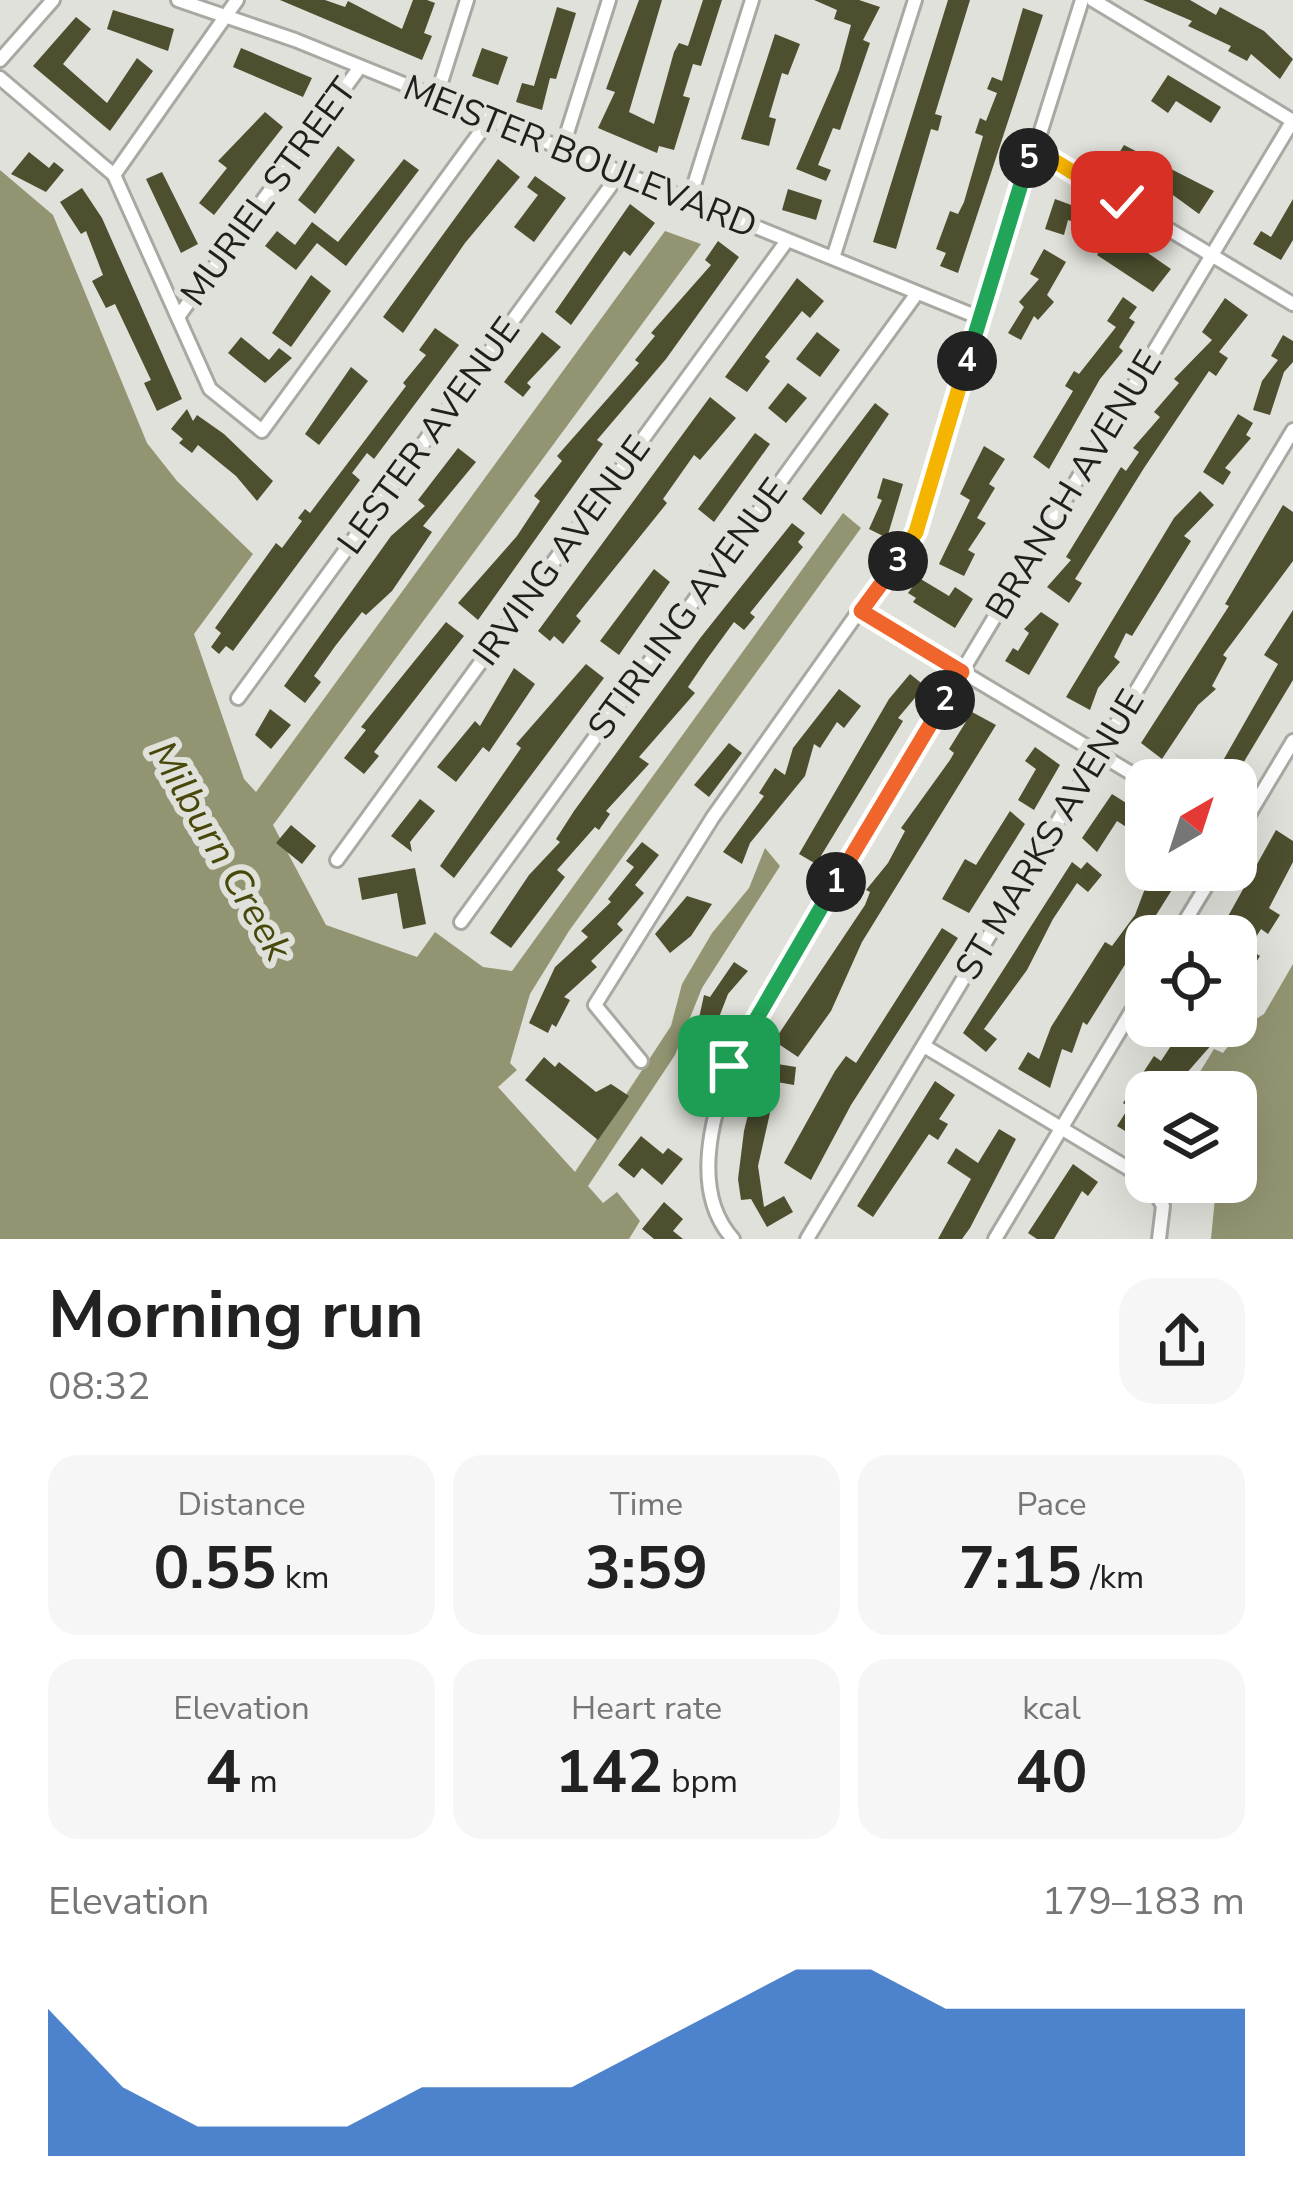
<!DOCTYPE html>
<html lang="en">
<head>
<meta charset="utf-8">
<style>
  :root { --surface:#fff; --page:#f6f6f6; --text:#222; --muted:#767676; --accent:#024fb9 }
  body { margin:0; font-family:"Nunito Sans",sans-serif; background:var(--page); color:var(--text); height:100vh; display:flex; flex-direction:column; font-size:45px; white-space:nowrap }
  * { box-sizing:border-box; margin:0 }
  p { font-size:39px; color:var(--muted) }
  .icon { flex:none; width:66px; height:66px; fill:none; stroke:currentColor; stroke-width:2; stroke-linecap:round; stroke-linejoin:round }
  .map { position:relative; height:1239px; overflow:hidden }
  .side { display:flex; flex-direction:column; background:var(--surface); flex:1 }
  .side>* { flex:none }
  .needle { width:78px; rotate:39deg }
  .controls { position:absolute; left:1125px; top:759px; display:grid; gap:24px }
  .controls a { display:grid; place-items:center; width:132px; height:132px; border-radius:24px; background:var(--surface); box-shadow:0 12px 48px #0002; font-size:60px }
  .pin { position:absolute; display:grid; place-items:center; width:102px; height:102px; color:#fff; margin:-51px; border-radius:24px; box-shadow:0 6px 18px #0006 }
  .km { position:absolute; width:60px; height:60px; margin:-30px; border-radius:50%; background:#222; color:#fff; font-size:33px; line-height:60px; text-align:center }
  .round { display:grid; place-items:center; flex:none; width:126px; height:126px; border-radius:36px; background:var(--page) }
  .headline { display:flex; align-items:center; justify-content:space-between; height:204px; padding:0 48px }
  h1 { font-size:66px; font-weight:700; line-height:90px }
  .figures { display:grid; grid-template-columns:repeat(3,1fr); gap:18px; height:204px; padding:12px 48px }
  .figures div { display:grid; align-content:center; border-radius:30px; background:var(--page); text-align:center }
  .figures b { font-size:60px; font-weight:700 }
  .figures small { font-size:33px; font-weight:400 }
  .figures p { font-size:33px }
  .chart { height:336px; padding:24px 48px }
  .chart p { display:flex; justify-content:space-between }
  .chart svg { width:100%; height:216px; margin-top:12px; fill:var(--accent); opacity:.7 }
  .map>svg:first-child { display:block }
</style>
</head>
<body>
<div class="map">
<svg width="1293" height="1239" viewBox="0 0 1293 1239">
  <rect width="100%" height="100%" fill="#e0e1da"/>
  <g fill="#939572">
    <polygon points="0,170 53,215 147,443 177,481 253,554 194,634 244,779 256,792 665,231 701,244 273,825 326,925 417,957 435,932 483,967 512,971 843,513 861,528 569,931 530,994 510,1063 517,1070 498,1087 575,1172 671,1026 682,984 712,933 749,888 765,848 780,866 702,988 675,1055 588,1186 603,1203 617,1192 640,1221 629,1239 0,1239"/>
    <polygon points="1293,964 1293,1239 1211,1239 1215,1198 1202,1191 1207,1182 1236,1182 1236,1092 1224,1092 1198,1075 1214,1049 1223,1053 1243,1027 1264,1014"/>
  </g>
  <g fill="#4e4f2f">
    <polygon points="280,0 325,0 345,7 348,1 402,29 413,0 427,0 435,3 424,33 432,36 422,60"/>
    <polygon points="639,0 662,0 629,112 654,124 674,52 679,43 688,46 703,0 722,0 701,66 693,64 683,96 690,98 674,150 659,146 657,153 598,128 615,92 606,89"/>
    <polygon points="814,0 859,0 880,7 863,40 870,43 840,130 833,128 818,165 831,170 826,181 796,169 839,70 851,25 834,19 837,10"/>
    <polygon points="948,0 970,0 935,114 942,116 938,131 931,129 896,249 873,242"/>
    <polygon points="1143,0 1190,0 1216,15 1220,7 1264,31 1293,59 1280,79 1251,54 1247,61 1228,51 1231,46 1188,26 1192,21"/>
    <polygon points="557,7 576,13 556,79 550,78 542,110 516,102 522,83 534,86"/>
    <polygon points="1023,8 1043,15 958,273 940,266 946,253 936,249 950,211 958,214 964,202 983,136 975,133 980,118 986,121 997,93 987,89 992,77 1002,81"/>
    <polygon points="113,10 174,29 168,51 107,29"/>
    <polygon points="76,17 91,29 63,64 107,103 137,58 153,71 110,131 33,66"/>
    <polygon points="775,34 800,44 788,75 782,73 769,117 776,119 769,146 741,139"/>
    <polygon points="241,48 312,78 303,97 233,67"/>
    <polygon points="482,48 508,57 498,85 472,76"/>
    <polygon points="1168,75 1221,107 1211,123 1176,101 1168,113 1151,101"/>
    <polygon points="265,112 283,127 214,215 199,203 227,168 218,161"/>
    <polygon points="1124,145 1214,191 1199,214 1140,171 1137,176 1114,161"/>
    <polygon points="338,146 355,160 315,214 298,200"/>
    <polygon points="29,152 49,168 54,162 64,170 46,192 11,174"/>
    <polygon points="404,159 419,170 346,266 317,243 296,270 265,246 277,231 295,245 312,222 338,242"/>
    <polygon points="498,159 520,177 465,243 403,333 383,317"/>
    <polygon points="162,172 198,244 181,253 146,179"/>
    <polygon points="535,176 566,198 534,242 514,227 538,195 527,187"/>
    <polygon points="82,188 102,218 182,399 157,411 144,383 151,380 115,304 106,308 92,281 103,275 86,231 81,234 60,202"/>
    <polygon points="788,189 822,200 816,220 782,210"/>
    <polygon points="1055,199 1082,209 1077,223 1068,220 1064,235 1045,229"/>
    <polygon points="1293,199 1293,240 1281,260 1253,244 1261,231 1271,237"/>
    <polygon points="630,204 655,223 630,256 624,251 571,325 555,312"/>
    <polygon points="1113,229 1171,269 1153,292 1097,255"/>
    <polygon points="718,241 739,257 666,359 597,440 603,444 478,620 458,603 517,536 540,501 534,496 562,461 557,456 639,363 635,360 655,336 651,333 711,265 705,260"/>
    <polygon points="1044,249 1066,262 1047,295 1054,302 1038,320 1034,316 1021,340 1008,333 1024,307 1019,302 1039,279 1030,274"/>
    <polygon points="311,275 331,291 291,347 272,333"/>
    <polygon points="797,278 824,301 810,318 802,311 765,357 770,361 747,392 725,377"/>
    <polygon points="1123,297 1137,307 1129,318 1135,322 1119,347 1123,351 1100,379 1049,469 1033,457 1073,391 1065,386 1074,371 1079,374 1116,327 1107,321"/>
    <polygon points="1225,298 1248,315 1219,352 1228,358 1216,376 1209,371 1144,468 1075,579 1082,583 1069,603 1047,587 1071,560 1066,557 1121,467 1126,471 1139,452 1133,448 1160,417 1154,412 1179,383 1174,379 1212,340 1202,332"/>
    <polygon points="435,328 459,345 374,459 367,453 352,473 360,480 233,651 226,646 219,654 211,647 221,633 215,628 276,543 282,548 302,521 298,518 305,509 310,513 406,386 403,383 426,355 419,350"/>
    <polygon points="542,332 561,347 527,383 531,387 523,397 504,382"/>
    <polygon points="817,332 840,350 820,377 796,359"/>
    <polygon points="1283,335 1293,341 1293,362 1284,372 1270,415 1253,410 1262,381 1278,360 1271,356"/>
    <polygon points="241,337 269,360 279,348 292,358 265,383 228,353"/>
    <polygon points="351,367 368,381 319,445 305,434"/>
    <polygon points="788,383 807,398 786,423 768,408"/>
    <polygon points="710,397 736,418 700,460 694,455 663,499 667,503 576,616 581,621 563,644 554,636 550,641 538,631"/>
    <polygon points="875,403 889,414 821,515 802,499"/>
    <polygon points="187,409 193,421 197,415 224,434 273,481 257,501 236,476 198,445 192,453 179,443 183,439 171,429"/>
    <polygon points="1238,414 1253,423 1246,435 1251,438 1225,468 1231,472 1223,485 1203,472"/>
    <polygon points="755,433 770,444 714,522 698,509"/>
    <polygon points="984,446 1005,459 989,484 995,488 977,518 986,523 968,550 975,554 964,576 939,564 970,500 960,494"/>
    <polygon points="458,448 476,462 423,526 432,532 392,591 366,615 362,612 336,645 314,676 321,682 305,703 284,686 391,536 425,506 418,500"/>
    <polygon points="883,478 903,484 887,538 869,529 882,500 877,498"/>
    <polygon points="1200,491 1214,505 1184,536 1191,541 1132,636 1126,633 1114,657 1120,662 1098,688 1090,710 1066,697 1174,518"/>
    <polygon points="1283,505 1293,512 1293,561 1223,655 1227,658 1212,686 1216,689 1198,705 1162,759 1141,743 1229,606 1225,604"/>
    <polygon points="792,523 805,533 798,542 803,547 750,613 755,617 744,630 734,622 707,659 688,687 695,693 639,757 649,764 606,811 610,814 599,830 595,827 557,870 565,877 511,948 490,933 529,875 560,842 556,839 574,811 701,637"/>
    <polygon points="654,569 670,582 619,655 600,641"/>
    <polygon points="919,578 949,596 955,587 973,599 955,628 913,602 916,598 908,593"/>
    <polygon points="1293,610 1293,680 1233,780 1212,780 1278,664 1264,655"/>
    <polygon points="1041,612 1059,624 1029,675 1005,661 1013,648 1018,651 1029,633 1024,629"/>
    <polygon points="446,622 464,636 374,752 379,756 364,774 344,758 366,730 361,727"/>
    <polygon points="586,664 604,678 454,878 440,866 521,748 516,744"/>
    <polygon points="514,668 535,684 489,752 483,747 456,782 437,767 475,721 480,726"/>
    <polygon points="910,674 925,686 898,718 903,721 816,864 799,854 889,699"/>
    <polygon points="839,689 861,706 844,728 837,722 820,748 814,744 805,776 750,843 742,864 723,852 764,796 759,793 775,768 785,775 793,748"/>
    <polygon points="270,709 291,725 271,749 255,735"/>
    <polygon points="972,712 996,725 862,942 831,1011 798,1057 774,1041 865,905 870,892 866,890 888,863 905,831 901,828 950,760 954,753 949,749"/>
    <polygon points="729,743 742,753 709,797 694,785"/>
    <polygon points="1035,747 1060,765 1034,810 1018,800 1036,769 1025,761"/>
    <polygon points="1112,794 1142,813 1131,830 1117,821 1097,852 1082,838"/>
    <polygon points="420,799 435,811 410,842 412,852 391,836"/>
    <polygon points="1010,811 1025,824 969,913 942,899 965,859 976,865"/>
    <polygon points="291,825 316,846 302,864 276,843"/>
    <polygon points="1276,830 1293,841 1293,862 1269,908 1280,915 1268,934 1261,929 1249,949 1260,956 1242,984 1252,991 1244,1003 1236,997 1236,936 1217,936"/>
    <polygon points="642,842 659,855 635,885 644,893 617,924 623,930 591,961 597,967 564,997 570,1000 556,1027 552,1024 548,1033 529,1023 555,967 588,937 581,931 611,902 608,899 634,867 626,861"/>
    <polygon points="1072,862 1081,869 1087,862 1102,875 1088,892 1077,883 1053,919 1027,970 984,1029 997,1039 986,1052 963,1033"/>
    <polygon points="415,868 426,924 403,929 397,893 362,900 358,878"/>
    <polygon points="1152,870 1180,877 1087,1025 1083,1022 1072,1053 1062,1049 1050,1088 1018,1069 1028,1052 1039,1059 1051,1027 1105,942 1112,946 1135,915"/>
    <polygon points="687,896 712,904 691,936 670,953 655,934"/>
    <polygon points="942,928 958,938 851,1105 811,1180 784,1163 835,1071 846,1056 856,1063"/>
    <polygon points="734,962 748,971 728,994 711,1038 696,1032 704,995 710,997"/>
    <polygon points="1199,1026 1228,1026 1170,1092 1146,1092 1146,1144 1117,1126 1129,1107 1123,1103 1154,1056 1161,1061 1180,1032 1191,1040"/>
    <polygon points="544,1057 555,1067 559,1062 596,1092 611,1084 629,1096 598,1140 525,1080"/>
    <polygon points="765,1062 796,1067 794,1085 777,1082 758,1166 764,1207 784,1196 793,1212 767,1227 751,1199 741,1200 738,1179 744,1131 753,1094 760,1096"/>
    <polygon points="935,1081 955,1095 939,1119 948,1124 938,1140 929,1134 873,1217 857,1206"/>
    <polygon points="999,1129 1016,1139 970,1228 962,1239 938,1239 971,1179 947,1163 956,1148 978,1163"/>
    <polygon points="641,1136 663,1154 668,1148 683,1159 662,1185 642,1168 634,1178 618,1165"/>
    <polygon points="1073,1164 1098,1182 1088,1196 1082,1191 1054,1239 1037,1239 1028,1233"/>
    <polygon points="664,1202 683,1219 673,1231 683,1239 654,1239 642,1229"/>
  </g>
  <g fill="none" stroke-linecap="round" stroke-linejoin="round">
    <g stroke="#a8a9a2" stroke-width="18">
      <g id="minor">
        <polyline points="178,0 295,40 980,318"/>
        <polyline points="1093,0 1293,121"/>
        <polyline points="0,60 53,0"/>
        <polyline points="0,78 114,175 210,389 262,431 489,120"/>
        <polyline points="436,98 467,0"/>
        <polyline points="1033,148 1293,304"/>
        <polyline points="562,149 609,0"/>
        <polyline points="114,175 237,0"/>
        <polyline points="689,201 752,0"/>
        <polyline points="833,258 915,0"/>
        <polyline points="178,317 360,67"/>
        <polyline points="861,611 1146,782"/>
        <polyline points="238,698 620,173"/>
        <polyline points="1236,836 1293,741"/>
        <polyline points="337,860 786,242"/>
        <polyline points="461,922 915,296"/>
        <polyline points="1176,936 1216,870"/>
        <polyline points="924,1046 1146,1179"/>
        <polyline points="641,1061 595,1005 713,817 915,532 1082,0"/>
        <polyline points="1150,1182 1163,1206 1159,1239"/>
        <path d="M733,1239C683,1184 720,1086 748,1028L1293,120"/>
        <polyline points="807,1239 1293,430"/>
        <polyline points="995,1239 1146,987"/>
      </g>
    </g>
    <use href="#minor" stroke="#fff" stroke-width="12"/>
  </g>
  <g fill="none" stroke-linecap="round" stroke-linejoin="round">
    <g stroke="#fff" stroke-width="24">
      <polyline id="split-1" points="729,1066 836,882"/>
    </g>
    <g stroke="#fff" stroke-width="24">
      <polyline id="split-2" points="836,882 945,700"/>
    </g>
    <g stroke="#fff" stroke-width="24">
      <polyline id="split-3" points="898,561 861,611 962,672 945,700"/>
    </g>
    <g stroke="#fff" stroke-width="24">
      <polyline id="split-4" points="898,561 916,532 967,361"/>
    </g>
    <g stroke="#fff" stroke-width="24">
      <polyline id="split-5" points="967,361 1029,158"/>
    </g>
    <g stroke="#fff" stroke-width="24">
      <polyline id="split-6" points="1029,158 1033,148 1122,202"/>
    </g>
    <use href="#split-1" stroke="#22a559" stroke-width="15"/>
    <use href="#split-2" stroke="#f0652b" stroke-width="15"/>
    <use href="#split-3" stroke="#f0652b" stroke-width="15"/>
    <use href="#split-4" stroke="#f5b400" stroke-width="15"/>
    <use href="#split-5" stroke="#22a559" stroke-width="15"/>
    <use href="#split-6" stroke="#f5b400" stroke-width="15"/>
  </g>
  <g text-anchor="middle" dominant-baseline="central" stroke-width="12" stroke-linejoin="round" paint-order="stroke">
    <g font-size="36" fill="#1f1f1d" stroke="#e0e1da">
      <text transform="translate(580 157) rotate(22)">MEISTER BOULEVARD</text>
      <text transform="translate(269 192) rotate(-54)">MURIEL STREET</text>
      <text transform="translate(429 436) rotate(-54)">LESTER AVENUE</text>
      <text transform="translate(1074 485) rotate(-59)">BRANCH AVENUE</text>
      <text transform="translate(562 551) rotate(-54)">IRVING AVENUE</text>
      <text transform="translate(688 609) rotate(-54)">STIRLING AVENUE</text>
      <text transform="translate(1050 835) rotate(-59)">ST MARKS AVENUE</text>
    </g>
    <g font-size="39" font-style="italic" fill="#48480a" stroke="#e0e1da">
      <text transform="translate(220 851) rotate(60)">Milburn Creek</text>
    </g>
  </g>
</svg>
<div class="controls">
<a><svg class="needle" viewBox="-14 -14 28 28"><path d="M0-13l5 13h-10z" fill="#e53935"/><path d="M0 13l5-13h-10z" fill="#767676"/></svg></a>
<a><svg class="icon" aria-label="locate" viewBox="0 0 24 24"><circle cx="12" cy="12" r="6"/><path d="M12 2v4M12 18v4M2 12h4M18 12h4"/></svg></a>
<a><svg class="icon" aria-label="layers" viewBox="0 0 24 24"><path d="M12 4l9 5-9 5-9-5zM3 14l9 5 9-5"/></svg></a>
</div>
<div class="pin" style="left:729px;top:1066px;background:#1e9e55"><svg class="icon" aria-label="arrive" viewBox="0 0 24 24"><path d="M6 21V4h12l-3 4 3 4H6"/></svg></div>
<div class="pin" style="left:1122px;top:202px;background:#d93025"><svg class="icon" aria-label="check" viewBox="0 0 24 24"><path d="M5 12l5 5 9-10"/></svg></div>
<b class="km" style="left:836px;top:882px">1</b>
<b class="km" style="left:945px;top:700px">2</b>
<b class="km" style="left:898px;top:561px">3</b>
<b class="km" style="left:967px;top:361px">4</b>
<b class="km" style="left:1029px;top:158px">5</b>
</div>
<section class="side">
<div class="headline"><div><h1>Morning run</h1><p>08:32</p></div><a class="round"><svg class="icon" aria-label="share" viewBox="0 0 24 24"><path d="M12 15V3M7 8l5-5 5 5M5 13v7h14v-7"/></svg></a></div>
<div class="figures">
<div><p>Distance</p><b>0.55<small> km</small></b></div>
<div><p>Time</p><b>3:59</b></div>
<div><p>Pace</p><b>7:15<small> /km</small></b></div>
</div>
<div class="figures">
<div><p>Elevation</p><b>4<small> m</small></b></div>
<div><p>Heart rate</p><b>142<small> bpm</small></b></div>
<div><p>kcal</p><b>40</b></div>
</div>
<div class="chart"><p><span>Elevation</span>179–183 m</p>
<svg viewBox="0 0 160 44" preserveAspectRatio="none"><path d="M0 44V14L10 30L20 38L30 38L40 38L50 30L60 30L70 30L80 22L90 14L100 6L110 6L120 14L130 14L140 14L150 14L160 14V44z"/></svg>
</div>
</section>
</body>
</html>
